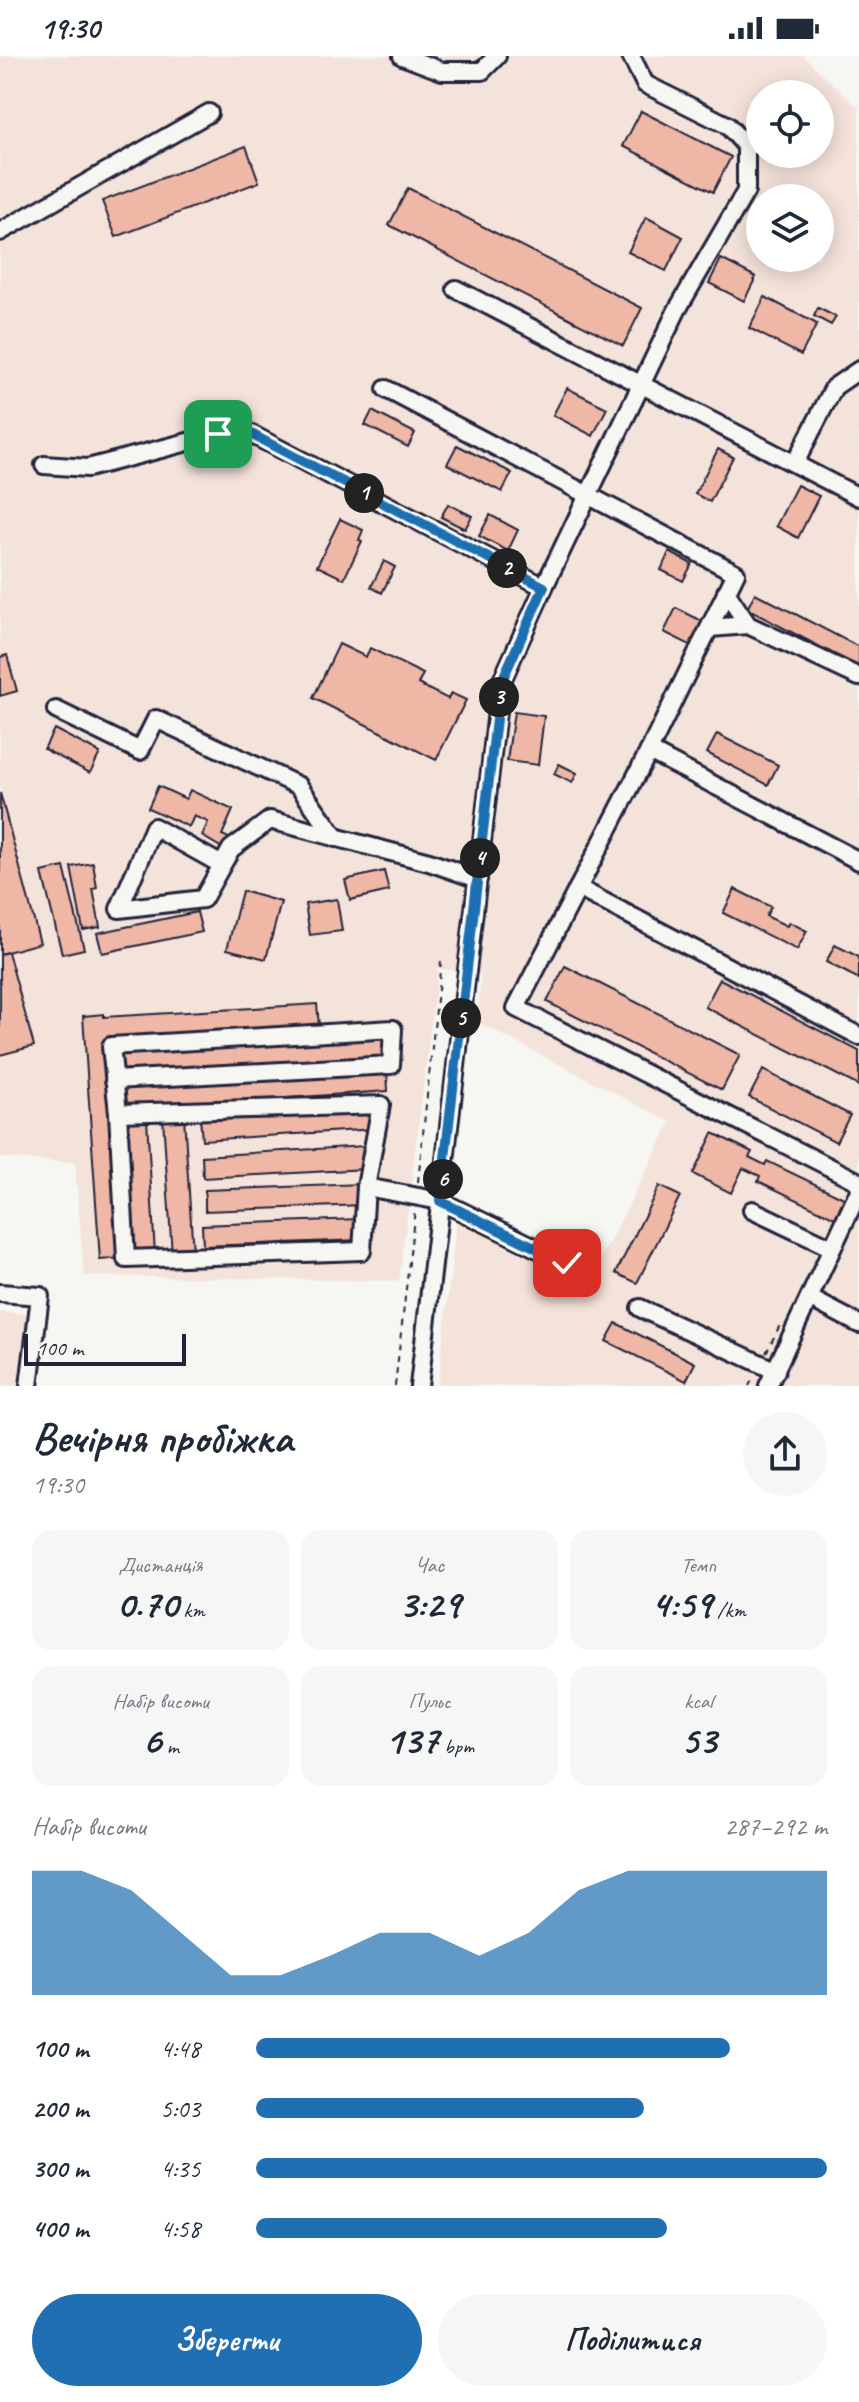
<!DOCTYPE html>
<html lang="uk">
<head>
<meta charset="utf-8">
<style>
  :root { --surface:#fff; --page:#f6f6f7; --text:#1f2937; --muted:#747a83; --accent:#1f6fb2 }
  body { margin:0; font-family:Caveat,sans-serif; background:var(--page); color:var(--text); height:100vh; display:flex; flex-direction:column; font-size:30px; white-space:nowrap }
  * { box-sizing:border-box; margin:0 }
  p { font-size:26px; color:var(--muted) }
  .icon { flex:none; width:44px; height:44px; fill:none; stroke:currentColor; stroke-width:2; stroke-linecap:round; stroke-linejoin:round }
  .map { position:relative; height:1330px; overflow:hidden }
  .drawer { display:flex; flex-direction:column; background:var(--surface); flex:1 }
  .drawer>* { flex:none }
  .tools { position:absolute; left:746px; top:24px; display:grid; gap:16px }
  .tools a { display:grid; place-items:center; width:88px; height:88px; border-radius:50%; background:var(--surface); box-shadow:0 4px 20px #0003; font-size:40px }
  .scale { position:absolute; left:24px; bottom:20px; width:162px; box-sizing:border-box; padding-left:8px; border:4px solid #22223b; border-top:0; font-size:22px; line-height:28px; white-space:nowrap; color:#22223b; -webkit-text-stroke:6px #f6f6f2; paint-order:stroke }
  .pin { position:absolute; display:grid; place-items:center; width:68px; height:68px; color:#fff; margin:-34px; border-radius:16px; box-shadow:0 4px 12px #0006 }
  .km { position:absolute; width:40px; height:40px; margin:-20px; border-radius:50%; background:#222; color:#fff; font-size:22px; line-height:40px; text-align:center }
  .round { display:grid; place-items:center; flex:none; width:84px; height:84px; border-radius:42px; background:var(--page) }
  .summary { display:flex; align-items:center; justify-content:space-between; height:136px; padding:0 32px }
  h1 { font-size:44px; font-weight:600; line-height:60px }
  .figures { display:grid; grid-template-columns:repeat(3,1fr); gap:12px; height:136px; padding:8px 32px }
  .figures div { display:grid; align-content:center; border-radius:20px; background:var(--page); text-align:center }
  .figures b { font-size:40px; font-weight:600 }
  .figures small { font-size:22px; font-weight:400 }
  .figures p { font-size:22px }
  .chart { height:224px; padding:16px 32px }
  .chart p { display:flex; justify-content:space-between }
  .chart svg { width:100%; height:144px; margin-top:8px; fill:var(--accent); opacity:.7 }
  .primary-button { display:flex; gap:16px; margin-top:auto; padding:16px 32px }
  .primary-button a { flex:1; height:92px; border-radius:48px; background:var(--accent); color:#fff; font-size:32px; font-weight:600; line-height:92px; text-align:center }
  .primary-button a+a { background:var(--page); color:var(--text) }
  ul { padding:0 32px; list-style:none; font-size:26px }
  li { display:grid; grid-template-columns:128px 96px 1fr; align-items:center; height:60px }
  li i { height:20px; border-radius:10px; background:var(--accent) }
  .status { display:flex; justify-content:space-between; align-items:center; height:56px; padding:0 40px; background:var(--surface); direction:ltr }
  .status svg { height:22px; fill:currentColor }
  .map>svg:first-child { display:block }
</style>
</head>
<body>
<div class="status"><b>19:30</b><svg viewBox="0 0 49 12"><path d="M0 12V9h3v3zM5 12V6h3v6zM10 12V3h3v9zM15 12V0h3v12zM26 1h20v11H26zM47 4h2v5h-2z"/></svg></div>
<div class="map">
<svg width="859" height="1330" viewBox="0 0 859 1330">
  <rect width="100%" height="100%" fill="#f6f6f2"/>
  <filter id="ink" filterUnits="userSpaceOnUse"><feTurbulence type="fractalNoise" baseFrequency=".0125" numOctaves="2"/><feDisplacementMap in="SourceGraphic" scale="16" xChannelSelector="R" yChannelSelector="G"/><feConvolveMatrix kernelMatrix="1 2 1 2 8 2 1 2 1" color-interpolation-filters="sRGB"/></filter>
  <g filter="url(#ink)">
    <g fill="#f4e3db" fill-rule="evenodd">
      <path d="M0,0H803L859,52V1330H438L457,1158L589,1226L671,1066L477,966L481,919L438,912L399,1225L84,1220L75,1107L0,1102ZM760,38H820V98H760ZM760,142H820V202H760Z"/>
      <polygon points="0,1256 28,1258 21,1330 0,1330"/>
    </g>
    <g fill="#efb7a6" stroke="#22223b" stroke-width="2">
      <polygon points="641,55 731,101 713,136 623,90"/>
      <polygon points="246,90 259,126 116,181 102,145"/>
      <polygon points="408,132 642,252 623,290 389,169"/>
      <polygon points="646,161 683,181 666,215 628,196"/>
      <polygon points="721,203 756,221 744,245 709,227"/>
      <polygon points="765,241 817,268 801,299 749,272"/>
      <polygon points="818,252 836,261 831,269 814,260"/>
      <polygon points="567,332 607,352 593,380 553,359"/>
      <polygon points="372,355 415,377 408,391 365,369"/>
      <polygon points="457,389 512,417 502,436 447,408"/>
      <polygon points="718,393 733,401 710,446 695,438"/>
      <polygon points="797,429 819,440 798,482 776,470"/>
      <polygon points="448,448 472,460 465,473 441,461"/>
      <polygon points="490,459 518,474 508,495 479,480"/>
      <polygon points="340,463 363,474 359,484 362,485 344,523 317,510"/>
      <polygon points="669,496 692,508 683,525 661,514"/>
      <polygon points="384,505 395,511 382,537 371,531"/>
      <polygon points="755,537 859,591 859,611 747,553"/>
      <polygon points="676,552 704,566 692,590 664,576"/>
      <polygon points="339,588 366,601 370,592 423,618 418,628 448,643 451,637 466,644 436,704 313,642"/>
      <polygon points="7,599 17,635 0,640 0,601"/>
      <polygon points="514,656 544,660 538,709 507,705"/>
      <polygon points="54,673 100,697 90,717 44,693"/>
      <polygon points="717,678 778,709 768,729 707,697"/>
      <polygon points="559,708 577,717 572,727 554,718"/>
      <polygon points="158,730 186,743 190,734 233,754 222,779 229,782 224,793 202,780 208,766 194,760 189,771 148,752"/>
      <polygon points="0,737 40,887 0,898"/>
      <polygon points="93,807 97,832 93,833 100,871 83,874 71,811"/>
      <polygon points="64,811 84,893 62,898 42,816"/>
      <polygon points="384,815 389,835 350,844 345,824"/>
      <polygon points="735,833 771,851 766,860 787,870 789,866 807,875 797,894 723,857"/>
      <polygon points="242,835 281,846 266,903 227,893"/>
      <polygon points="337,843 342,875 310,879 305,848"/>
      <polygon points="197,856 202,876 102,897 97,877"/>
      <polygon points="835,889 859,901 859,923 826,906"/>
      <polygon points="8,896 34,990 0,999 0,898"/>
      <polygon points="565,910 740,999 722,1034 547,946"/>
      <polygon points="720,923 859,995 859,1030 705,951"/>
      <polygon points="317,948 319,970 107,984 122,1202 100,1204 83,960 104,958 104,961"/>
      <polygon points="386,981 388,1002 122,1017 120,996"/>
      <polygon points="387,1012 388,1035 124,1053 123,1030"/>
      <polygon points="763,1014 850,1059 836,1086 749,1041"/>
      <polygon points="373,1051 375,1073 202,1084 200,1062"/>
      <polygon points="184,1060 193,1197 172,1199 163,1062"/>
      <polygon points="147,1063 155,1198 132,1199 124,1064"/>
      <polygon points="713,1077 752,1096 749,1101 765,1109 767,1105 844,1142 835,1162 758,1125 760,1120 743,1112 731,1137 693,1118"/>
      <polygon points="365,1090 366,1113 203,1122 202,1100"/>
      <polygon points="362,1128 363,1149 205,1155 205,1134"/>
      <polygon points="659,1130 680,1140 637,1227 616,1217"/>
      <polygon points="359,1163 360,1184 203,1190 202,1169"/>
      <polygon points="616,1267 695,1307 686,1325 606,1285"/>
    </g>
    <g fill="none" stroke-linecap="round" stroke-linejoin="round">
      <g stroke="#22223b" stroke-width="22">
        <g id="minor">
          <polyline points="402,0 442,15 482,15 497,0"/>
          <polyline points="0,176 209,57"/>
          <polyline points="456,233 859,441"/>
          <polyline points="386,333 736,517 649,695 516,952 859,1126"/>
          <polyline points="795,407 834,331 859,314"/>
          <polyline points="44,409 88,412 226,376 249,377 544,531 500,629 419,1330"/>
          <polyline points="544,531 677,254 746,135 746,90 727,69 645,28 631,0"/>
          <polyline points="726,536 748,569 859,621"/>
          <polyline points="710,572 748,569"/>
          <polyline points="56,654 140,695 156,663 299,730 336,782"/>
          <polyline points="649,695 859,805"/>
          <polyline points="222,809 154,771 119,853 203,843 231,793 270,764 429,806 478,823"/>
          <polyline points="578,832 859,980"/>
          <polyline points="114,1024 391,1009 393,973 111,990 118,1057"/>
          <polygon points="381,1049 366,1131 362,1195 126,1203 118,1057"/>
          <polyline points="366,1131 440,1145 567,1207"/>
          <polyline points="752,1154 832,1192"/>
          <polyline points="0,1237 40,1240 29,1330"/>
          <polyline points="811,1243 859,1268"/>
          <polyline points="640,1252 776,1315"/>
          <polyline points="768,1330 859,1135"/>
        </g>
      </g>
      <g stroke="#22223b" stroke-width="2" stroke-dasharray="6 6" stroke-linecap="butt">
        <polyline points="418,1126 441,905"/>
        <polyline points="766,1297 781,1267"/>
        <polyline points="395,1330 415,1153"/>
        <polyline points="749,1330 754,1320"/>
      </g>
      <use href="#minor" stroke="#f6f6f2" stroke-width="16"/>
    </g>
  </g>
  <g fill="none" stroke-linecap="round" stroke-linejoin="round" filter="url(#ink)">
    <g stroke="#fff" stroke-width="16">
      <polyline id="route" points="218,378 249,377 544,531 500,629 440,1145 567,1207"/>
    </g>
    <use href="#route" stroke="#1f6fb2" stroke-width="10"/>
  </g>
</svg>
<div class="tools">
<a><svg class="icon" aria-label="locate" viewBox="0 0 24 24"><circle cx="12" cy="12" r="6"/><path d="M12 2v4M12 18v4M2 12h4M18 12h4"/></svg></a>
<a><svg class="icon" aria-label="layers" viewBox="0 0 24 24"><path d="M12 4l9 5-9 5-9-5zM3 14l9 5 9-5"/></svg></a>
</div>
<div class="scale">100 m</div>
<div class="pin" style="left:218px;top:378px;background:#1e9e55"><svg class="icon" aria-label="arrive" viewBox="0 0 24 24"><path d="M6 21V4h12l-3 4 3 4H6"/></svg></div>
<div class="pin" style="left:567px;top:1207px;background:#d93025"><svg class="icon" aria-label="check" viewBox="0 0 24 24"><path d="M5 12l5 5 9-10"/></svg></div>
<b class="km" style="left:364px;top:437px">1</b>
<b class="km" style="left:507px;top:512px">2</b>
<b class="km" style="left:499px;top:641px">3</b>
<b class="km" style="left:480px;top:802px">4</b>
<b class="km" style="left:461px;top:962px">5</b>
<b class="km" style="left:443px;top:1123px">6</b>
</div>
<section class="drawer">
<div class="summary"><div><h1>Вечірня пробіжка</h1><p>19:30</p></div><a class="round"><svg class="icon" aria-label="share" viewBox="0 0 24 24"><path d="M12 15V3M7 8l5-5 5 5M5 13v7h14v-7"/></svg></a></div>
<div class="figures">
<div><p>Дистанція</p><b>0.70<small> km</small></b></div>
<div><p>Час</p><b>3:29</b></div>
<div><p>Темп</p><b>4:59<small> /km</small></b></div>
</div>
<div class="figures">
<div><p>Набір висоти</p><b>6<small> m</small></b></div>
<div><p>Пульс</p><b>137<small> bpm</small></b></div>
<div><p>kcal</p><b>53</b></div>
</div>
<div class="chart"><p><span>Набір висоти</span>287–292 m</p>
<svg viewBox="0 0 160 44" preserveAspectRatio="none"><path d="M0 44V6L10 6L20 12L30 25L40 38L50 38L60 32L70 25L80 25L90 32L100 25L110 12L120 6L130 6L140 6L150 6L160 6V44z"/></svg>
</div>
<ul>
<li><b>100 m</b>4:48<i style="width:83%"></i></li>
<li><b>200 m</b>5:03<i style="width:68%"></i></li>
<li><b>300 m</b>4:35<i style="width:100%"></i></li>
<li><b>400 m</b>4:58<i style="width:72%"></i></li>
</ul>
<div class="primary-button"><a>Зберегти</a><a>Поділитися</a></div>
</section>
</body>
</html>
